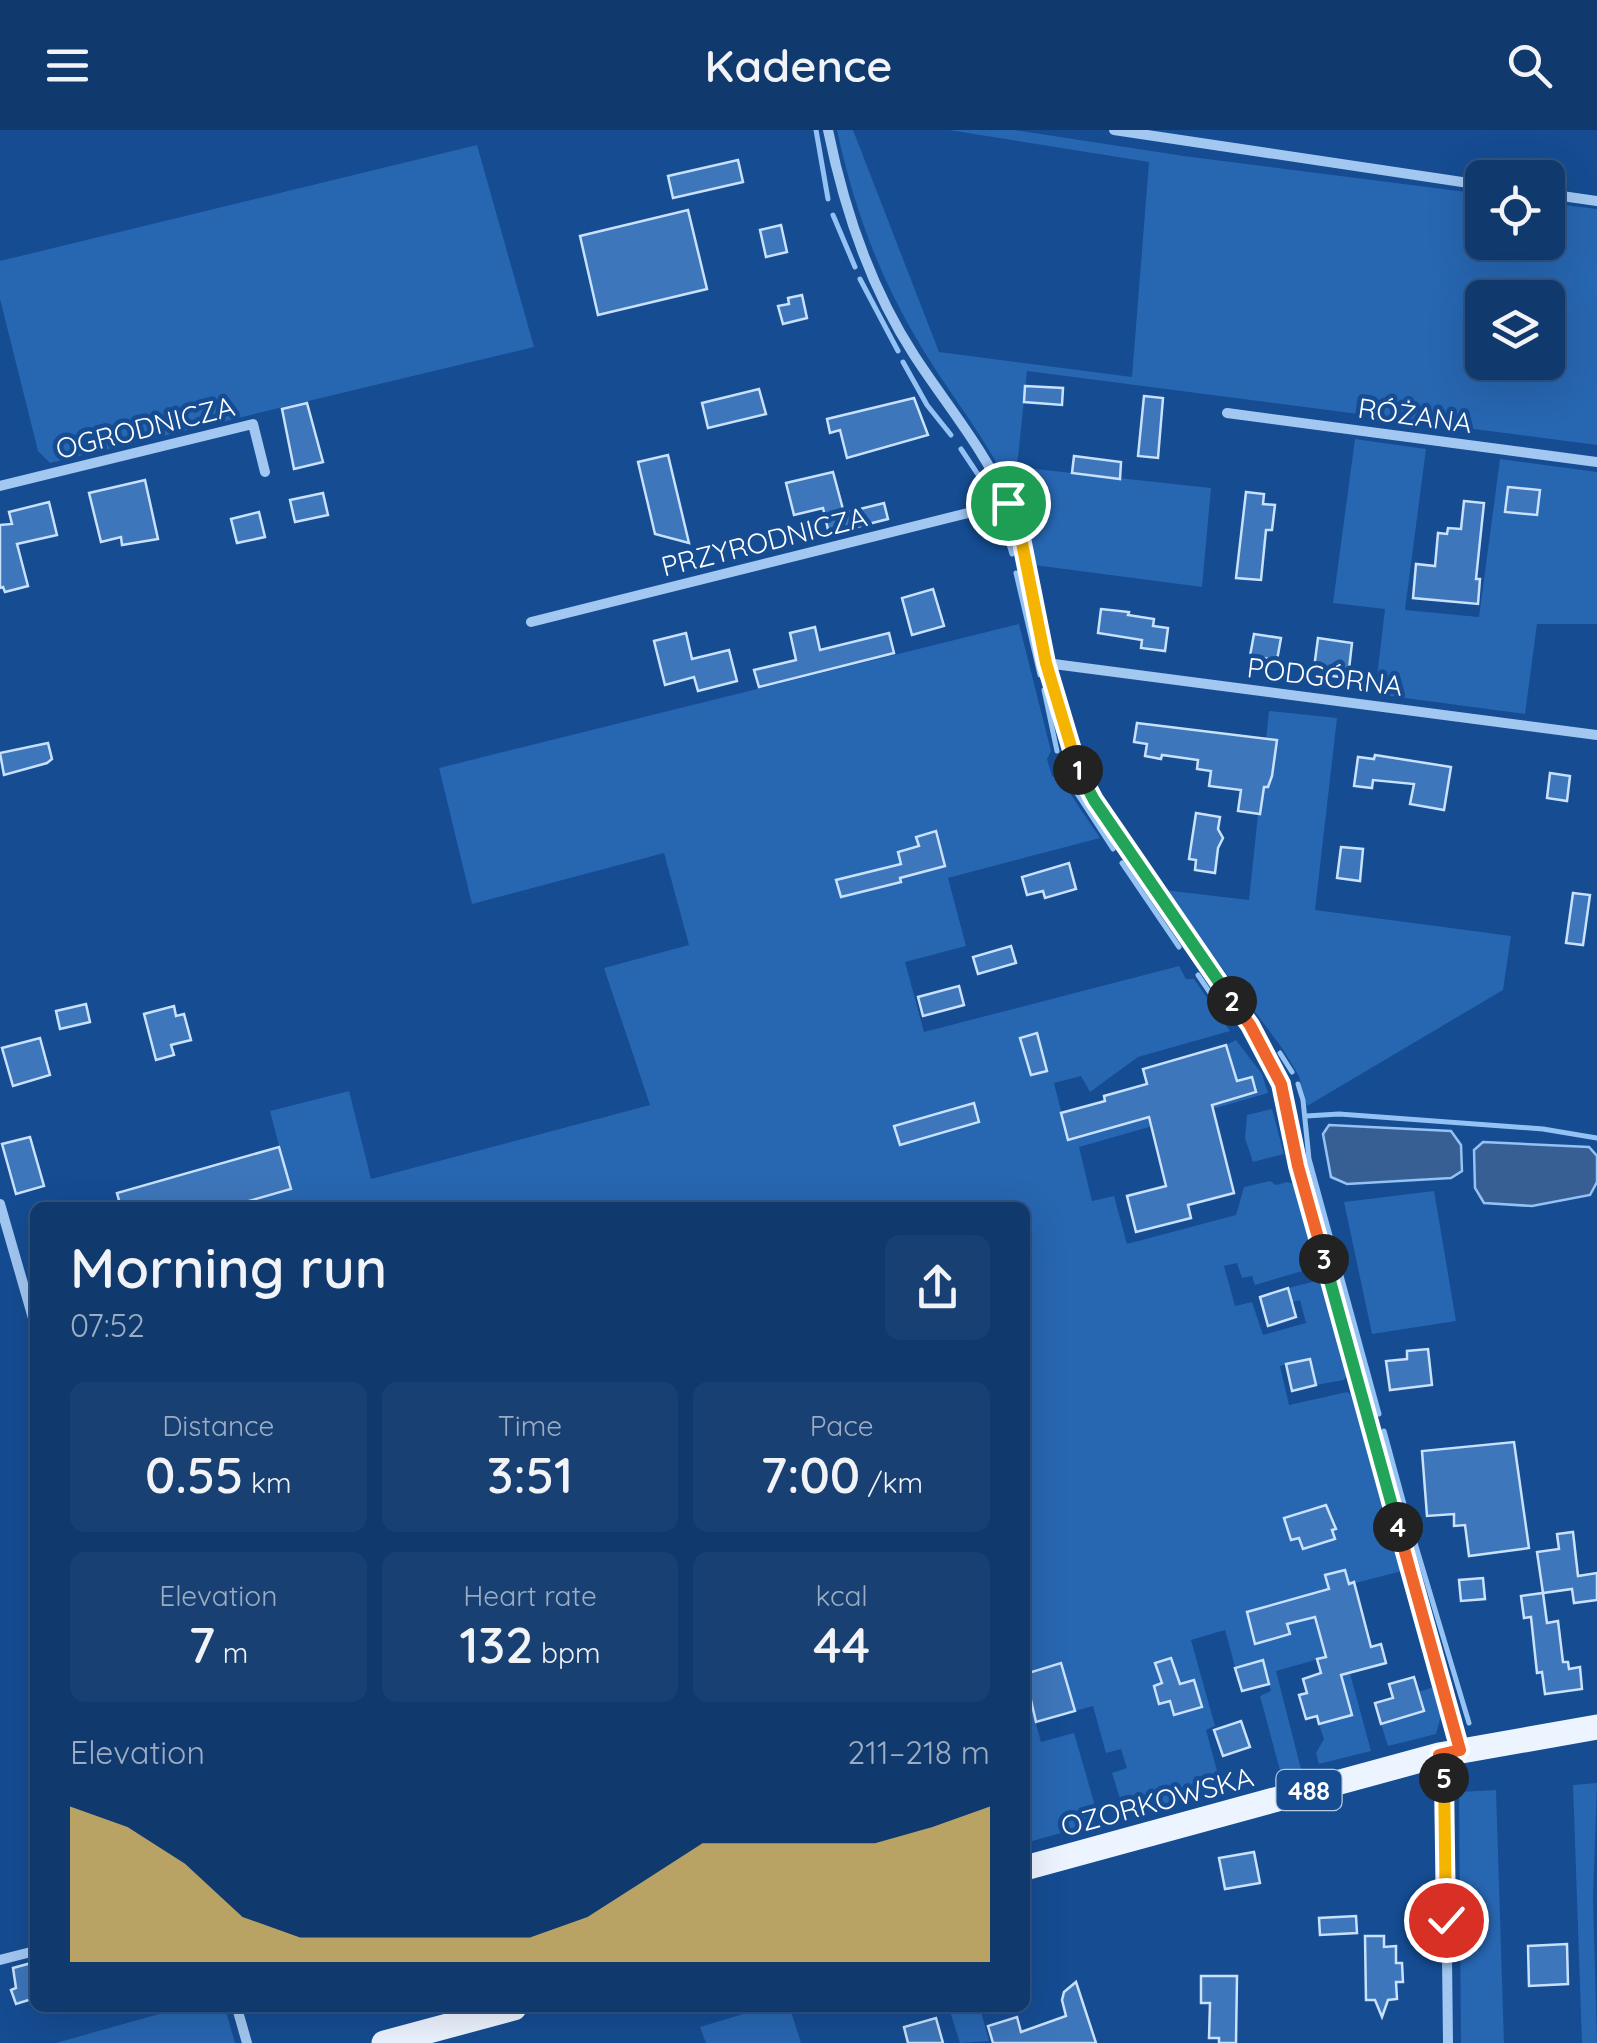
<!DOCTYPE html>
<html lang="en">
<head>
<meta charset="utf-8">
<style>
  :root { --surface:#10396e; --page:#194073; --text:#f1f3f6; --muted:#9cacc2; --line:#305381; --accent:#ffd162 }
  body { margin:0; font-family:Quicksand,sans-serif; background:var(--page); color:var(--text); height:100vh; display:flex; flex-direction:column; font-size:38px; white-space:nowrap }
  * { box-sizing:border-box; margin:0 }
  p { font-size:32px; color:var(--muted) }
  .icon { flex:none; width:55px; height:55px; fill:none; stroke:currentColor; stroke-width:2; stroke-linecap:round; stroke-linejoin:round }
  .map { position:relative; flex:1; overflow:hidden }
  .drawer { position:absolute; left:30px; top:1072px; width:1000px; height:810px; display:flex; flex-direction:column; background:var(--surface); border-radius:15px; box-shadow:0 10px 40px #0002,0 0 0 2px var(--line) }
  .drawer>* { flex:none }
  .buttons { position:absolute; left:1465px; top:30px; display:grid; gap:20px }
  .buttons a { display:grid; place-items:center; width:100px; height:100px; border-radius:15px; background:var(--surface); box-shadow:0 10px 40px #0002,0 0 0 2px var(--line); font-size:50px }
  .pin { position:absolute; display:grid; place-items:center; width:85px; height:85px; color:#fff; margin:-42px; border:5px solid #fff; border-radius:50%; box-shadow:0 2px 10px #0007 }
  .km { position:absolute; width:50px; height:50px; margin:-25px; border-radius:50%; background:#222; color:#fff; font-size:28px; line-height:50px; text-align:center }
  .round { display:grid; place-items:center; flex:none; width:105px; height:105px; border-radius:15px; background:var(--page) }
  .summary { display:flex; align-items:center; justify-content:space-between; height:170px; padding:0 40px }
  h1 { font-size:55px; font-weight:600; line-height:75px }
  .stats { display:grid; grid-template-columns:repeat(3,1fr); gap:15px; height:170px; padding:10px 40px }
  .stats div { display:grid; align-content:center; border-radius:15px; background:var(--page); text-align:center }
  .stats b { font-size:50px; font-weight:600 }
  .stats small { font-size:28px; font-weight:400 }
  .stats p { font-size:28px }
  .chart { height:280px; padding:20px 40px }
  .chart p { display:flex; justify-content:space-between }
  .chart svg { width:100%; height:180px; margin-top:10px; fill:var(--accent); opacity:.7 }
  header { display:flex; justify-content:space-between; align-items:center; height:130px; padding:0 40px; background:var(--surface); font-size:45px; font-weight:600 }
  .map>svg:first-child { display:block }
</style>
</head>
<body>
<header><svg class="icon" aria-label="menu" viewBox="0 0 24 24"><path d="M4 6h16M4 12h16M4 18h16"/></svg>Kadence<svg class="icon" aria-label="search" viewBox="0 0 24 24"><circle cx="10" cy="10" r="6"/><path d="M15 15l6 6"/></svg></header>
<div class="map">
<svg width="1597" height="1913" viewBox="0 0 1597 1913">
  <rect width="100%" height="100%" fill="#154c92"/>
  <g fill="#2766b1" fill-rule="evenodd">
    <path d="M837,0H853L939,222L1132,247L1149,32L949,0H1015L1184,26L1482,64V112H1548V73L1597,79V315L1027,241L1017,337L1211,358L1202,457L1034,435C1022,348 963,287 919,213C878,144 854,78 837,0ZM1482,168H1548V232H1482Z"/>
    <polygon points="477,15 534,217 50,333 38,321 0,169 0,131"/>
    <polygon points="1355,309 1426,319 1405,480 1479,487 1500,329 1597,342 1597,494 1537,494 1525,584 1375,564 1385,479 1333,473"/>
    <path d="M1019,494L1051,621L1047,629L1052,646L1063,653L1100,708L948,748L966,816L905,832L924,902L1179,836L1186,849H1194L1230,901L1138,927L1090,962L1081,946L1054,953L1068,1009L1142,977L1167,988L1255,963L1251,947L1171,969L1226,915L1236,910L1262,944L1268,963L1079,1017L1092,1071L1114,1066L1127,1114L1236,1085L1244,1057L1270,1051L1276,1055L1287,1052L1293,1054L1316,1137L1255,1155L1252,1146L1242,1148L1237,1133L1224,1136L1235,1176L1252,1172L1263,1205L1306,1193L1300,1170L1292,1172L1288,1158L1320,1150L1347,1245L1344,1250L1316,1255L1309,1229L1280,1236L1289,1275L1347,1262L1352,1265L1382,1376L1379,1385L1382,1397L1391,1402L1402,1441L1309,1465L1326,1527L1276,1541L1301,1639L1281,1644L1260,1566L1271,1561L1263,1531L1235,1537L1225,1500L1191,1510L1215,1596L1206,1600L1222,1659L1125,1685L1112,1643L1127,1638L1121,1619L1106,1623L1093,1576L1075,1581L1061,1533L1025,1544V1078H224L290,1058L270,981L349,961L371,1049L650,975L604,838L689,815L664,723L472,774L439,638ZM936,702L945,735L905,746L898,722L919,716L917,707ZM896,735L900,752L840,767L837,750ZM973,973L978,993L900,1014L895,995ZM1331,1383L1336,1398L1332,1400L1334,1409L1291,1410L1285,1389Z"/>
    <polygon points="1269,581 1337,588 1315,780 1511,806 1503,860 1307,976 1299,946 1282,918 1164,760 1249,770 1261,656 1268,657 1277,611 1266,609"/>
    <polygon points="1272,979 1284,1024 1253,1032 1245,1008 1247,985"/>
    <polygon points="1434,1061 1456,1191 1372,1204 1344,1072"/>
    <polygon points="1348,1536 1371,1621 1319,1634 1316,1623 1324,1609 1319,1594 1352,1584 1343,1552 1334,1554"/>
    <polygon points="1025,1553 1041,1612 1074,1603 1095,1676 1094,1694 1025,1713"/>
    <polygon points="1434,1557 1442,1582 1436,1604 1388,1616 1381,1594 1424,1582 1418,1562"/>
    <polygon points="1597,1653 1593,1767 1597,1913 1582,1913 1573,1655"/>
    <polygon points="1496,1660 1504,1913 1461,1913 1459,1662"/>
    <polygon points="157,1878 225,1878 235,1913 56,1913 159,1884"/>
    <polygon points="763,1878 790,1878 801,1913 706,1913 700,1897"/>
    <polygon points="949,1878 980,1878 989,1911 960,1913"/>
  </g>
  <g fill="#375f93" stroke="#94c2f4" stroke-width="2.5">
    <polygon points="1329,995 1451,1001 1461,1015 1462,1041 1451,1048 1347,1054 1331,1047 1323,1004"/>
    <polygon points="1483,1012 1589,1017 1597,1026 1597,1052 1590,1065 1532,1076 1484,1073 1475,1058 1474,1020"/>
  </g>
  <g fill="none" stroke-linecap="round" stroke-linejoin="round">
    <g stroke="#94c2f4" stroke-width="5">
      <polyline points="816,0 828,69"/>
      <polyline points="833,85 855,137"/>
      <polyline points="860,149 898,221"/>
      <polyline points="903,232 927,275 951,305"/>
      <polyline points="961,319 993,367"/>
      <polyline points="1000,385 1012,424"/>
      <polyline points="1016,443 1040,545"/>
      <polyline points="1044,560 1057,621"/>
      <polyline points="1065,645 1113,719"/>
      <polyline points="1122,733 1179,817"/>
      <polyline points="1198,845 1227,888"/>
      <polyline points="1280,923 1292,942"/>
      <polyline points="1298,954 1303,970 1309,1029 1379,1284"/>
      <polyline points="1306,986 1339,984 1543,999 1597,1008"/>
      <polyline points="1384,1301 1408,1389"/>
      <polyline points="1415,1413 1469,1593"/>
    </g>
  </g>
  <g fill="#3d76ba" stroke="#c9e1fc" stroke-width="2.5">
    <polygon points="738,30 743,52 673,68 668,46"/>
    <polygon points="688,80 707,159 598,185 580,106"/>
    <polygon points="781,95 787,122 766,127 760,100"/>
    <polygon points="802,165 807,188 783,194 778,176 789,174 788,168"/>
    <polygon points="1025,256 1063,258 1062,275 1024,272"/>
    <polygon points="759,259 766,284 708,298 702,273"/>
    <polygon points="1144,266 1163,268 1158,328 1138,326"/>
    <polygon points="914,268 928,305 847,328 840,300 830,303 827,289"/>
    <polygon points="307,273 323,332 294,339 282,279"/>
    <polygon points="668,325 689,413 655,404 638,332"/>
    <polygon points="1074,326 1121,332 1120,349 1072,343"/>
    <polygon points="833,342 844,383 884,373 888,389 829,404 823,378 794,385 786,353"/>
    <polygon points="145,350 158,409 122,415 121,407 101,412 89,363"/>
    <polygon points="1508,357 1540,360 1537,385 1505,382"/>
    <polygon points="1246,362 1264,364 1263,374 1275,375 1272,400 1266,400 1261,450 1236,448"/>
    <polygon points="323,363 328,385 295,392 290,370"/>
    <polygon points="1464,371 1484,373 1476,449 1480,449 1478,474 1413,468 1416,434 1435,436 1438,403 1447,404 1448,398 1461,399"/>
    <polygon points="49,372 57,405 17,414 28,456 5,462 3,457 0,458 0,395 12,394 9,382"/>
    <polygon points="259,382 265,407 237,413 231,389"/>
    <polygon points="933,459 944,496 912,505 902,468"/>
    <polygon points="1101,479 1129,482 1128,485 1154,489 1153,496 1168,498 1165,521 1141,518 1142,510 1098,503"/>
    <polygon points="815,497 820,520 889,503 894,523 759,557 754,540 796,530 790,503"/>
    <polygon points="686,503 692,529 729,520 737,551 698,561 694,547 665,555 654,511"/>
    <polygon points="1254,504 1281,508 1277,530 1250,526"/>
    <polygon points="1318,508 1352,513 1348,548 1324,545 1325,539 1314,538"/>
    <polygon points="1137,593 1277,610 1272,646 1268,657 1264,657 1260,684 1238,681 1241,660 1209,656 1211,641 1197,639 1198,630 1162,625 1161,629 1145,626 1147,614 1134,612"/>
    <polygon points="48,613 52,629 47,633 4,645 0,623"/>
    <polygon points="1375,625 1451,637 1444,680 1410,674 1414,654 1373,650 1372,658 1354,656 1358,627 1374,629"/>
    <polygon points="1550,643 1570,646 1567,671 1547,668"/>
    <polygon points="1196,683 1220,687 1218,699 1223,708 1218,718 1215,743 1195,740 1196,730 1189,729"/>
    <polygon points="936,701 945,736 900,748 901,752 841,767 836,750 901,734 898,722 919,716 916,707"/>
    <polygon points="1341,717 1363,719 1360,751 1337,748"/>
    <polygon points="1069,733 1076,759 1045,768 1043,761 1027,765 1022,747"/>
    <polygon points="1573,763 1590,765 1583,815 1566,813"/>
    <polygon points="1011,816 1016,833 978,844 973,827"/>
    <polygon points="959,856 964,875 923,886 918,867"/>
    <polygon points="86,874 90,892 60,899 56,881"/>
    <polygon points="174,876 176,886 184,884 191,910 171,915 174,925 156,930 144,884"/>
    <polygon points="1037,903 1047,941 1031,945 1020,908"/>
    <polygon points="40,908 50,945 13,956 2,918"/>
    <polygon points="1226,915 1237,951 1252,947 1256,962 1212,975 1234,1063 1188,1075 1191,1088 1136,1102 1127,1066 1166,1056 1149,987 1068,1010 1061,983 1105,971 1104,966 1147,954 1143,939"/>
    <polygon points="974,973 979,992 900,1015 894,996"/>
    <polygon points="30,1007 44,1056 16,1064 2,1014"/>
    <polygon points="279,1017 291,1059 224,1078 121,1078 117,1063"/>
    <polygon points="1288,1158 1296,1187 1268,1196 1260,1167"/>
    <polygon points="1428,1219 1432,1255 1390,1260 1386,1231 1407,1229 1407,1221"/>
    <polygon points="1310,1229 1316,1255 1292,1261 1286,1234"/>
    <polygon points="1514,1312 1529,1418 1469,1426 1465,1395 1454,1396 1454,1384 1427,1386 1422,1321"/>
    <polygon points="1326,1375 1336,1399 1332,1400 1335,1409 1303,1419 1299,1408 1291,1410 1284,1388"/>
    <polygon points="1573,1402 1578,1446 1597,1443 1597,1470 1574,1473 1572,1459 1543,1463 1537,1422 1559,1419 1557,1404"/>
    <polygon points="1345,1440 1349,1454 1354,1452 1371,1517 1381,1514 1386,1533 1341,1545 1352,1585 1319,1594 1317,1586 1306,1589 1299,1565 1307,1563 1303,1549 1321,1543 1317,1529 1326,1527 1315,1487 1287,1494 1290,1504 1255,1514 1247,1482 1329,1459 1325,1445"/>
    <polygon points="1483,1448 1485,1469 1461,1471 1459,1450"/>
    <polygon points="1543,1463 1547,1493 1558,1491 1563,1532 1568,1532 1569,1539 1580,1537 1582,1559 1545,1564 1542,1542 1537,1543 1531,1487 1524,1488 1521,1466"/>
    <polygon points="1171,1528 1180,1554 1194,1550 1202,1577 1174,1585 1170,1571 1159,1574 1154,1556 1162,1553 1155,1533"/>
    <polygon points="1263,1530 1269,1554 1242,1561 1235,1538"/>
    <polygon points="1061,1533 1075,1581 1036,1592 1025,1544"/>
    <polygon points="1414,1547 1424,1581 1381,1594 1375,1573 1393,1568 1389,1554"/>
    <polygon points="1241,1591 1250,1617 1223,1626 1214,1600"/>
    <polygon points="1254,1722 1260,1753 1225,1759 1219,1728"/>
    <polygon points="1356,1786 1357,1803 1320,1805 1319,1788"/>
    <polygon points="1365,1806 1384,1806 1384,1817 1396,1816 1396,1833 1402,1833 1403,1852 1396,1852 1397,1869 1388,1870 1382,1887 1375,1870 1366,1870"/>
    <polygon points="1567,1814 1568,1854 1529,1856 1528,1816"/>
    <polygon points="35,1832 35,1868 16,1874 11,1860 16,1858 13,1838"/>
    <polygon points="1201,1846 1237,1846 1236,1913 1219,1913 1219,1908 1209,1908 1210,1873 1201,1873"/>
    <polygon points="1076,1852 1096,1913 993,1913 988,1896 1017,1887 1021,1902 1066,1886 1062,1870 1064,1862"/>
    <polygon points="936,1888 943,1913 908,1913 904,1897"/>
  </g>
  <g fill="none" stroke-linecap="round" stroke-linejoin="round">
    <g stroke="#a2c7f1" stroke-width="10">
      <path d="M828,0C844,79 870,157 914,225C945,273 985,320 1007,372C1048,468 1039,579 1094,670C1128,728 1170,784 1209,839C1235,875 1264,912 1281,954C1291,979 1293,1010 1298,1036L1460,1619"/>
      <polyline points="1114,0 1482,55"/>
      <polyline points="1548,64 1597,71"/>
      <polyline points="1227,283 1597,332"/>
      <polyline points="0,356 253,294 265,342"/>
      <polyline points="531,492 1008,373"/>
      <polyline points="1046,533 1597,605"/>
      <polyline points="0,1074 35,1195"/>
      <polyline points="1439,1626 1445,1652 1448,1913"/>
      <polyline points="0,1830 35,1821"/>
      <polyline points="237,1878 247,1913"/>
    </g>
    <g stroke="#ecf4ff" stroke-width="25">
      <polyline points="1025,1738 1439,1625 1597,1597"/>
      <polyline points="384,1913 514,1878"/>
    </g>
  </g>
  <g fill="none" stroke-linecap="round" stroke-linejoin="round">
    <g stroke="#fff" stroke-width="20">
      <polyline id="split-1" points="1008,373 1022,413 1046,533 1078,640"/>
    </g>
    <g stroke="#fff" stroke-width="20">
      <polyline id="split-2" points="1078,640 1094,670 1232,871"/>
    </g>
    <g stroke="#fff" stroke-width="20">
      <polyline id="split-3" points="1232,871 1250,895 1281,954 1298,1036 1324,1129"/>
    </g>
    <g stroke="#fff" stroke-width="20">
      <polyline id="split-4" points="1324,1129 1398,1397"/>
    </g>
    <g stroke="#fff" stroke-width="20">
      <polyline id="split-5" points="1398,1397 1460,1620 1439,1625 1444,1648"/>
    </g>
    <g stroke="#fff" stroke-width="20">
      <polyline id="split-6" points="1444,1648 1446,1790"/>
    </g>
    <use href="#split-1" stroke="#f5b400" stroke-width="12"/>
    <use href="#split-2" stroke="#22a559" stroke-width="12"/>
    <use href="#split-3" stroke="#f0652b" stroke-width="12"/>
    <use href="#split-4" stroke="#22a559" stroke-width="12"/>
    <use href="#split-5" stroke="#f0652b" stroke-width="12"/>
    <use href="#split-6" stroke="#f5b400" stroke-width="12"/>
  </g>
  <g text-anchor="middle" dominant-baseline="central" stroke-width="9" stroke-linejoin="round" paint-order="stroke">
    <rect fill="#154c92" stroke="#b9c9de" stroke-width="2.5" x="1276.5" y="1640" width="65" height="40" rx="8"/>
    <g font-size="25" font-weight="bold" fill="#fff">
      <text x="1309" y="1660">488</text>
    </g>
    <g font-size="28" fill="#fff" stroke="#154c92">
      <text transform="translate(1415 285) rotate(8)">RÓŻANA</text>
      <text transform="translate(145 297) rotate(-14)">OGRODNICZA</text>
      <text transform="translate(764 411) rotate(-14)">PRZYRODNICZA</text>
      <text transform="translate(1325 546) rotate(7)">PODGÓRNA</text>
      <text transform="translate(1157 1671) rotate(-15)">OZORKOWSKA</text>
    </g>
  </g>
</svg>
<div class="buttons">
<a><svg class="icon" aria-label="locate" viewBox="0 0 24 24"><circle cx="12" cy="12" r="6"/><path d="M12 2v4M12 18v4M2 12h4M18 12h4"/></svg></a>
<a><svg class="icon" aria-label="layers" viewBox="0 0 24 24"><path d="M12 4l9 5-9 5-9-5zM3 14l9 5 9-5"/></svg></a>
</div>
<div class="pin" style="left:1008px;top:373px;background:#1e9e55"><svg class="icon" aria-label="arrive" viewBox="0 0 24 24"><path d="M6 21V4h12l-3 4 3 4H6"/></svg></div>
<div class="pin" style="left:1446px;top:1790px;background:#d93025"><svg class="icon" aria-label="check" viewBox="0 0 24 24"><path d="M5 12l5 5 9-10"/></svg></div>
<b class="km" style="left:1078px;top:640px">1</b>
<b class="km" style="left:1232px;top:871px">2</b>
<b class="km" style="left:1324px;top:1129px">3</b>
<b class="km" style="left:1398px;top:1397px">4</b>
<b class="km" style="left:1444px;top:1648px">5</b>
<section class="drawer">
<div class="summary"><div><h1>Morning run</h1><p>07:52</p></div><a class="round"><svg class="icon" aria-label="share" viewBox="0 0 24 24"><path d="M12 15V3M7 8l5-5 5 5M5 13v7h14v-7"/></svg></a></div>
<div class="stats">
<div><p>Distance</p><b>0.55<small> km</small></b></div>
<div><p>Time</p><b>3:51</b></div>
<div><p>Pace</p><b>7:00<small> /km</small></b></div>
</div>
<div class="stats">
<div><p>Elevation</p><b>7<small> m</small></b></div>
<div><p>Heart rate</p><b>132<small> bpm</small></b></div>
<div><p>kcal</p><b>44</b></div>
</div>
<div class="chart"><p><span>Elevation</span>211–218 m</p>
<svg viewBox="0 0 160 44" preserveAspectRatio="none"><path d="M0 44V6L10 11L20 20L30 33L40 38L50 38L60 38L70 38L80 38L90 33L100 24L110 15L120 15L130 15L140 15L150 11L160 6V44z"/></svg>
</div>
</section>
</div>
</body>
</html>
